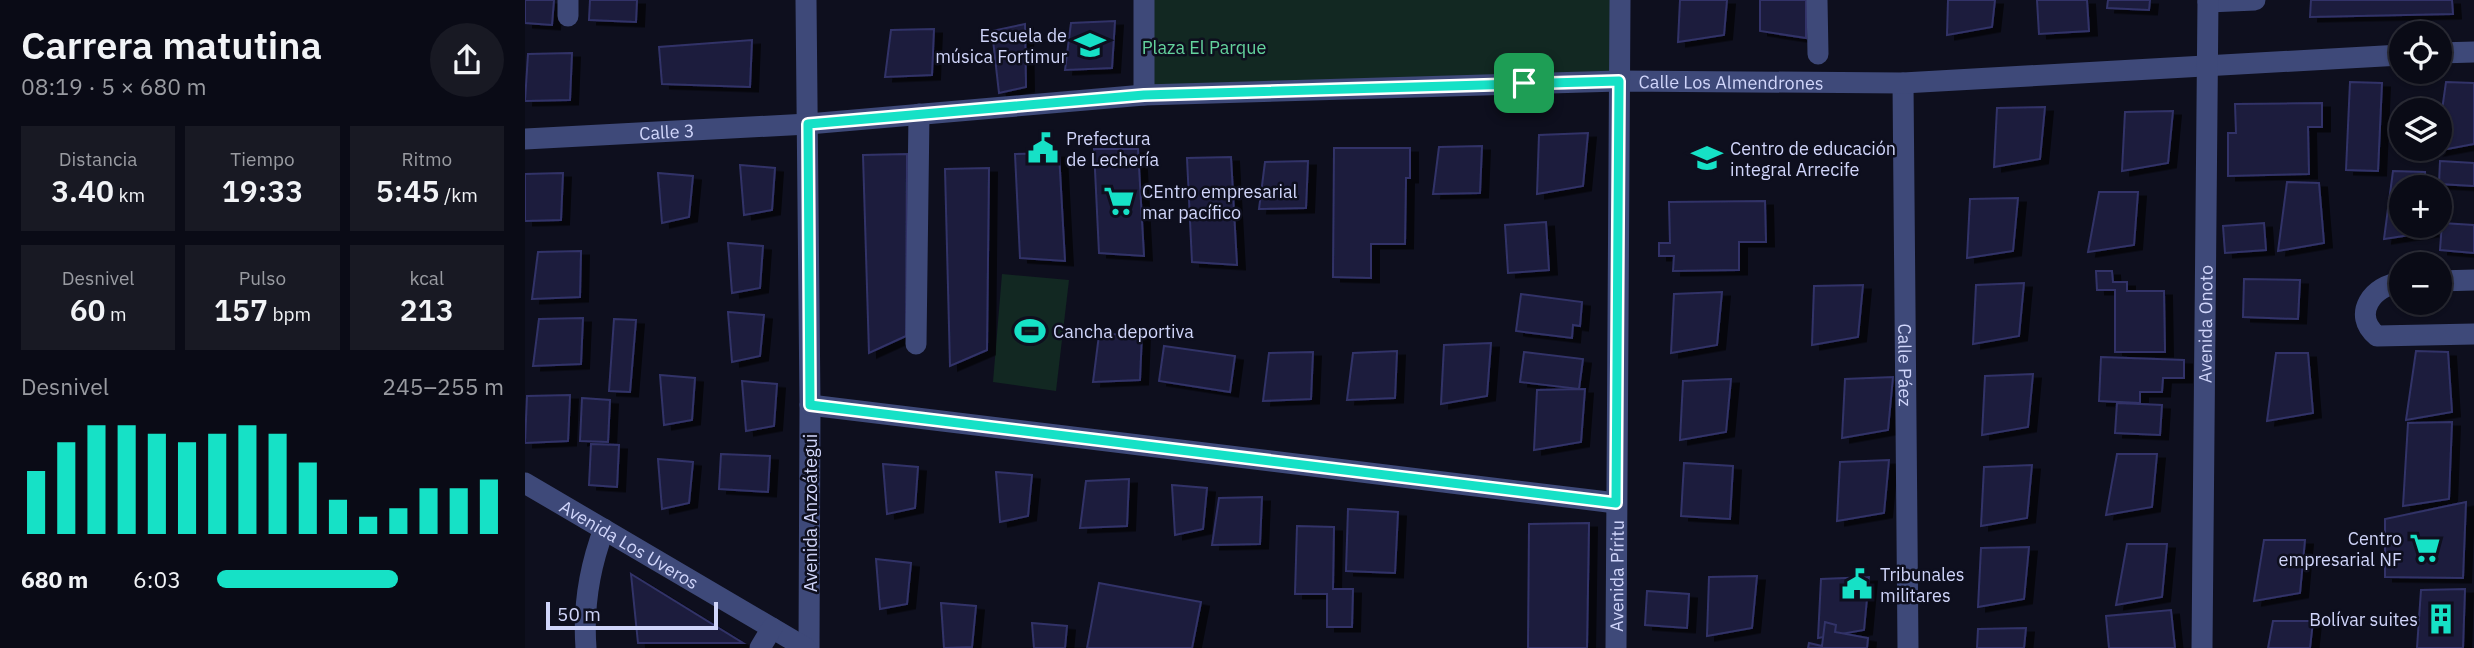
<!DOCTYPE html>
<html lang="es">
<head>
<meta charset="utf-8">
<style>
  :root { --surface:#0a0b16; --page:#181923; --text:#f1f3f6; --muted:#999ba1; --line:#2a2b35; --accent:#16e1c6 }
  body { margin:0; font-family:"IBM Plex Sans",sans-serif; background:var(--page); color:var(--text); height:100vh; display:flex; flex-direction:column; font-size:26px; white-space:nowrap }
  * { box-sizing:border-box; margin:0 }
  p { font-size:23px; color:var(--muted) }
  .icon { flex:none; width:38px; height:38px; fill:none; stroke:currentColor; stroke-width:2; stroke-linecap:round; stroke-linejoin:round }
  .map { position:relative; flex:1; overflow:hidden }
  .drawer { display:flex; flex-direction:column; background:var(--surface); width:525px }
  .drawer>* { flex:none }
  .controls { position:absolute; left:1864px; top:21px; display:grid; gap:14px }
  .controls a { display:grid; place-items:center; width:63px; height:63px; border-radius:50%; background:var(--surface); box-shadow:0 2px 5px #0004,0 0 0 2px var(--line); font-size:35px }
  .scale { position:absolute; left:21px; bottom:18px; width:172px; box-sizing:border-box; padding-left:7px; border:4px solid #d0d5fa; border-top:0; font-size:19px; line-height:24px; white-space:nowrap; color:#d0d5fa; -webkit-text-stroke:5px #0e0f1e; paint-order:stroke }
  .pin { position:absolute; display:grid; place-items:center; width:60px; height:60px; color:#fff; margin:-30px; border-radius:14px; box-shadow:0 4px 10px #0006 }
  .round { display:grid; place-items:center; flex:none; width:74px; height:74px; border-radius:37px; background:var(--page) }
  .headline { display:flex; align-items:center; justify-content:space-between; height:119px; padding:0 21px }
  h1 { font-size:38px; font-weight:600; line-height:52px }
  .figures { display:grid; grid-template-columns:repeat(3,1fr); gap:10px; height:119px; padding:7px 21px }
  .figures div { display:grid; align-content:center; border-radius:0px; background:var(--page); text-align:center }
  .figures b { font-size:30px; font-weight:600 }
  .figures small { font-size:19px; font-weight:400 }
  .figures p { font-size:19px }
  .chart { height:196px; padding:14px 21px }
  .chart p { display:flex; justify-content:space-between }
  .chart svg { width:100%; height:126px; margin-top:7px; stroke:var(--accent); stroke-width:6 }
  ul { padding:0 21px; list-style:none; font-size:23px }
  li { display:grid; grid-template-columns:112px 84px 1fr; align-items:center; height:52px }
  li i { height:18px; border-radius:9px; background:var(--accent) }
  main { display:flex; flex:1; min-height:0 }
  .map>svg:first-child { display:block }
</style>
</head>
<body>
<main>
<section class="drawer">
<div class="headline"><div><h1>Carrera matutina</h1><p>08:19 · 5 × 680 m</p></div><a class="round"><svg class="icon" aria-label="share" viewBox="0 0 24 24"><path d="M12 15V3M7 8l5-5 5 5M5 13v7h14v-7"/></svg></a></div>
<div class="figures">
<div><p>Distancia</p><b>3.40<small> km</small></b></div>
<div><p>Tiempo</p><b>19:33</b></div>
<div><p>Ritmo</p><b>5:45<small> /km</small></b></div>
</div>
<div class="figures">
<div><p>Desnivel</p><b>60<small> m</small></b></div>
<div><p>Pulso</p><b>157<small> bpm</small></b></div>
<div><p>kcal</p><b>213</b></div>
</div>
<div class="chart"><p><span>Desnivel</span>245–255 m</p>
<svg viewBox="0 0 160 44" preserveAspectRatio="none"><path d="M5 44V22M15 44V12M25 44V6M35 44V6M45 44V9M55 44V12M65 44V9M75 44V6M85 44V9M95 44V19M105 44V32M115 44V38M125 44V35M135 44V28M145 44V28M155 44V25"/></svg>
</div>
<ul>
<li><b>680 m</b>6:03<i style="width:63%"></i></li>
</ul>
</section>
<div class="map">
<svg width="1949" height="648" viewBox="0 0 1949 648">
  <defs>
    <filter id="shadow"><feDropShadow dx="8" dy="4.5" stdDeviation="0" flood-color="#0009"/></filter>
  </defs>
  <rect width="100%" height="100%" fill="#0e0f1e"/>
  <g fill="#122822">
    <polygon points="619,0 1095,0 1094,81 619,95"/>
    <polygon points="477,274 544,280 531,391 468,382"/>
  </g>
  <g fill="#1c1d3d" stroke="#313367" stroke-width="2" filter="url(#shadow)">
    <polygon points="0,0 29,0 27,25 0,23"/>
    <polygon points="65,0 112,0 111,22 64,20"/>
    <polygon points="1155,0 1202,0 1199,35 1153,42"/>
    <polygon points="1235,0 1281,0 1281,38 1235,31"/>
    <polygon points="1423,0 1470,0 1467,27 1422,35"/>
    <polygon points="1512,0 1562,0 1564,31 1514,34"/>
    <polygon points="1583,0 1625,0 1624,10 1582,8"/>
    <polygon points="1786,0 1927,0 1928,14 1785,17"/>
    <polygon points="590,21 587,68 540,70 546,23"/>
    <polygon points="500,24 501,87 474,93 467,31"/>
    <polygon points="409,29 407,75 360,77 366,30"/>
    <polygon points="227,40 225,87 137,84 134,47"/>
    <polygon points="47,53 45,100 0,101 3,54"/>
    <polygon points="1825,82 1857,83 1853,171 1821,170"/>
    <polygon points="1921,82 1949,83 1949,144 1912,151 1914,149 1914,131"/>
    <polygon points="1797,103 1797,127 1783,127 1784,174 1703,176 1703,133 1711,133 1710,104"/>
    <polygon points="1520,107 1515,159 1469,167 1472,108"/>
    <polygon points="1648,111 1643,163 1597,171 1600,112"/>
    <polygon points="1063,133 1058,186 1012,194 1014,135"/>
    <polygon points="957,146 955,193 908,194 914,147"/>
    <polygon points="809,148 885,148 885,178 881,178 880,244 846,244 846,278 808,277"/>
    <polygon points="569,149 613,149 619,256 574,253"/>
    <polygon points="534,153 540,261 495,258 490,154"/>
    <polygon points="382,154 381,336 344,353 338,155"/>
    <polygon points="706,157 712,265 667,262 662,158"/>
    <polygon points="783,161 781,208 734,209 740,162"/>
    <polygon points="1915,161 1949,163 1949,186 1914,184"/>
    <polygon points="215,165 250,168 247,210 219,215"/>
    <polygon points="464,168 462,350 425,366 420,169"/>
    <polygon points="1868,171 1900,172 1901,187 1876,187 1876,226 1904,226 1905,232 1859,239"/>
    <polygon points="38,173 36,220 0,221 0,174"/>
    <polygon points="133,173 168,176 164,217 137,223"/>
    <polygon points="1762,182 1794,183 1799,243 1753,251"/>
    <polygon points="1574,192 1613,192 1609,245 1563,252"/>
    <polygon points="1493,198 1488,251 1442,258 1445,199"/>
    <polygon points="1240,201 1241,242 1214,242 1214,270 1148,271 1149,256 1134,256 1134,243 1145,243 1144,202"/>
    <polygon points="1021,222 1024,270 983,273 980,225"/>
    <polygon points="1739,223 1741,250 1700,253 1698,226"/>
    <polygon points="1917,223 1949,225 1949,253 1915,250"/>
    <polygon points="203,243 238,246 235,288 207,293"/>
    <polygon points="56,251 55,297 7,299 13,252"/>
    <polygon points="1571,271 1587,271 1588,282 1602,282 1602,291 1639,291 1640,352 1590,352 1590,290 1572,290"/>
    <polygon points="1719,279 1775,280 1773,319 1718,317"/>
    <polygon points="1499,283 1494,336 1448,344 1451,285"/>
    <polygon points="1338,285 1333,337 1287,345 1289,286"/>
    <polygon points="1197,292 1192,345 1146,353 1149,294"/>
    <polygon points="996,294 1057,302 1055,326 1048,325 1047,338 991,331"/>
    <polygon points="203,312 239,315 235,356 207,362"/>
    <polygon points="58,318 56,364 8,366 14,319"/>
    <polygon points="89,319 111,320 105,392 84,391"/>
    <polygon points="617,333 615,380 568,382 574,335"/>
    <polygon points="966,343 962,396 916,404 919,345"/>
    <polygon points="639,346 710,356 705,392 634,381"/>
    <polygon points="872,351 870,398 822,400 828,353"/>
    <polygon points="1891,351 1923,352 1927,412 1881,420"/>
    <polygon points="788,352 786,399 738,401 744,353"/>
    <polygon points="999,352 1058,359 1054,389 995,382"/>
    <polygon points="1751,353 1783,353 1788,413 1742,421"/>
    <polygon points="1576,357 1659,360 1659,378 1638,378 1637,392 1615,392 1615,403 1574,401"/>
    <polygon points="1508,374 1503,427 1457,435 1460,376"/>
    <polygon points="135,375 170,378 167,420 139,425"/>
    <polygon points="1368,377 1363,430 1317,438 1320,379"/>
    <polygon points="1206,379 1201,432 1155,440 1158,381"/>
    <polygon points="217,381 252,384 249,426 221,431"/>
    <polygon points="1060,389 1056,442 1009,450 1012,390"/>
    <polygon points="45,395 43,441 0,443 2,396"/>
    <polygon points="57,398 85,400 83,442 55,441"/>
    <polygon points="1592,403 1637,405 1635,435 1590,433"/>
    <polygon points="1927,422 1924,499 1878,506 1883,423"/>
    <polygon points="66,444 94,445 92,487 64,485"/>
    <polygon points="196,454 245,456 243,492 194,489"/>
    <polygon points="1592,454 1632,454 1627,507 1581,515"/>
    <polygon points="133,459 168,462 164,503 137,509"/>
    <polygon points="1364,460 1359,513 1312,521 1315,462"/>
    <polygon points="1159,463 1208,466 1205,519 1156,516"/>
    <polygon points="358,464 393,467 390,508 362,514"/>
    <polygon points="1507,465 1502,518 1456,526 1459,467"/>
    <polygon points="471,472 507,475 503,516 475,522"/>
    <polygon points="604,479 602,526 555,528 561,481"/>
    <polygon points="647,485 682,488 678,529 650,535"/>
    <polygon points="737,497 735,544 687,545 694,498"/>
    <polygon points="1941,502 1938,578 1860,577 1860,519"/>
    <polygon points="823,509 873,512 870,573 821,571"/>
    <polygon points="1064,523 1062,648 1003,648 1004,524"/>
    <polygon points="772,526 809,527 808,589 828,589 827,627 802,627 802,594 770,594"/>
    <polygon points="1739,540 1780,540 1775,593 1729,601"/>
    <polygon points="1602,544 1642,544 1637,597 1591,605"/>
    <polygon points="1504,547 1499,599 1453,607 1456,548"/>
    <polygon points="351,559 386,563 382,604 355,609"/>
    <polygon points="106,574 218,643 113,643"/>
    <polygon points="1232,576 1227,628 1182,636 1184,577"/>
    <polygon points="1344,577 1339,630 1293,638 1296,579"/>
    <polygon points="574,583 676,602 667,648 562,648"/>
    <polygon points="1940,589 1938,648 1892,648 1896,590"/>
    <polygon points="1122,591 1164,594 1162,628 1120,625"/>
    <polygon points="416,603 451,606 447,647 419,648"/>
    <polygon points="1646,610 1650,648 1584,648 1581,616"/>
    <polygon points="1748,621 1788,621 1785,648 1743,648"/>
    <polygon points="1300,622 1311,625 1310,632 1343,638 1342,648 1283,648 1284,643 1297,646"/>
    <polygon points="507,623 542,626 540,648 509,648"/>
    <polygon points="1501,628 1499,648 1452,648 1453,629"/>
  </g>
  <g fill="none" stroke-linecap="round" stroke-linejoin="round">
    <g stroke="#3e4979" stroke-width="21">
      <polyline points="281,0 285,405 284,648"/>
      <polyline points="1292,0 1293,54"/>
      <polyline points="1683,2 1730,0"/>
      <polyline points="43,16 43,0"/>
      <polyline points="1914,53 1949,52"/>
      <path id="s1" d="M1378,83L1383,648"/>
      <polyline points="619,95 619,0"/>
      <path id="s2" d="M0,139L283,124L619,95L1094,81L1378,83L1876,55"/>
      <polyline points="1914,281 1949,280"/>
      <path d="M1876,283C1848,284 1826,315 1852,336L1949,334"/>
      <polyline points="391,344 394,114"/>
      <polyline points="285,405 1091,503"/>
      <path id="s3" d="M0,483L281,648"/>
      <path d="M61,648C58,608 65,566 79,529"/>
      <polyline points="235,648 247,628"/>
      <path id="s4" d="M1091,648L1095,0"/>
      <path id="s5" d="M1677,648L1683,0"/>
    </g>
  </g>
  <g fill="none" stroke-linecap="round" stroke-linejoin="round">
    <g stroke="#fff" stroke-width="14">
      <polygon id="route" points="1094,81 1091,503 285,405 283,124 619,95"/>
    </g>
    <use href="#route" stroke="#16e1c6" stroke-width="9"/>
  </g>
  <defs>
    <g id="school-bare" transform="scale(2.415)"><path d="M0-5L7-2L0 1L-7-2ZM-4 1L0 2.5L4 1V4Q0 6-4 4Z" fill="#16e1c6" stroke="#0e0f1e" stroke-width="2.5" paint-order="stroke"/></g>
    <g id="civic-bare" transform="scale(2.415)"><path d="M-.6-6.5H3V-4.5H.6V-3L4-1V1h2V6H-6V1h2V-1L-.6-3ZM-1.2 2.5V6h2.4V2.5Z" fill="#16e1c6" stroke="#0e0f1e" stroke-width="2.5" paint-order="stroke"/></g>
    <g id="supermarket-bare" transform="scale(2.415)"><path d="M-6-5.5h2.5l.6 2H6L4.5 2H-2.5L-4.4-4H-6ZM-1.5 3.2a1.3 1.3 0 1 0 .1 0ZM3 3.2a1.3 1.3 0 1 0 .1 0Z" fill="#16e1c6" stroke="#0e0f1e" stroke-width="2.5" paint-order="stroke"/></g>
    <g id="stadium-bare" transform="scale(2.415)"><path d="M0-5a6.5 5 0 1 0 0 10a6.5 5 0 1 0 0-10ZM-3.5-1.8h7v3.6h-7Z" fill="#16e1c6" stroke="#0e0f1e" stroke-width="2.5" paint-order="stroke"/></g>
    <g id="building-bare" transform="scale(2.415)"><path d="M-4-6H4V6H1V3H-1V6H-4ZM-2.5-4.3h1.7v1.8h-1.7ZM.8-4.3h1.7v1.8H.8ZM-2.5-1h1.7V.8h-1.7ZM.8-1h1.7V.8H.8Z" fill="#16e1c6" stroke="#0e0f1e" stroke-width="2.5" paint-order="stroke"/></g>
  </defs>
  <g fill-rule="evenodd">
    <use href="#school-bare" x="565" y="45"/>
    <use href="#civic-bare" x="518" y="148"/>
    <use href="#school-bare" x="1182" y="158"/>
    <use href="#supermarket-bare" x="594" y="201"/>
    <use href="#stadium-bare" x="505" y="331"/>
    <use href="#supermarket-bare" x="1900" y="548"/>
    <use href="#civic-bare" x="1332" y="584"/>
    <use href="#building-bare" x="1916" y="619"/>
  </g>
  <g text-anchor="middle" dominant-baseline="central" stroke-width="5" stroke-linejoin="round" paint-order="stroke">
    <g font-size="18" fill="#d0d5fa" stroke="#0e0f1e" text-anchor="start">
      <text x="542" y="35" text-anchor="end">Escuela de<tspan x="542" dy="21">música Fortimur</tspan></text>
      <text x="541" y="138">Prefectura<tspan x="541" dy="21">de Lechería</tspan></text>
      <text x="1205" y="148">Centro de educación<tspan x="1205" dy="21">integral Arrecife</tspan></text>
      <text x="617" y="191">CEntro empresarial<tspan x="617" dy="21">mar pacífico</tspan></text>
      <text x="528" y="331">Cancha deportiva</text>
      <text x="1877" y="538" text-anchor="end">Centro<tspan x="1877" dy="21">empresarial NF</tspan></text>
      <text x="1355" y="574">Tribunales<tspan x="1355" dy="21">militares</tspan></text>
      <text x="1893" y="619" text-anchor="end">Bolívar suites</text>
    </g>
    <g font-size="18" fill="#64d39d" stroke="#0e0f1e">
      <text x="679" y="47">Plaza El Parque</text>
    </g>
    <g font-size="18" fill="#d0d5fa" stroke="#0e0f1e">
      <text stroke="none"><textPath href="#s2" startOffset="1208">Calle Los Almendrones</textPath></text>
      <text stroke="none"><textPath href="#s2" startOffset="142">Calle 3</textPath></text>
      <text stroke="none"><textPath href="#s5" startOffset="324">Avenida Onoto</textPath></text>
      <text stroke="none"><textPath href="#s1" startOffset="282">Calle Páez</textPath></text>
      <text transform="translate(285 513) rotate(-90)">Avenida Anzoátegui</text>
      <text stroke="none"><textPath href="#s3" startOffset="121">Avenida Los Uveros</textPath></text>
      <text stroke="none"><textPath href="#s4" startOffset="72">Avenida Píritu</textPath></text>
    </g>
  </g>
</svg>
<div class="controls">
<a><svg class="icon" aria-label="locate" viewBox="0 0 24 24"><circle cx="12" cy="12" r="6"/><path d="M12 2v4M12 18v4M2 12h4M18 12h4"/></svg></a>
<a><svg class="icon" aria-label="layers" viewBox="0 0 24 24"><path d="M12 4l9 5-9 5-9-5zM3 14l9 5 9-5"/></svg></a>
<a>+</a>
<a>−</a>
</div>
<div class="scale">50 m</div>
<div class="pin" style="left:999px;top:83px;background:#1e9e55"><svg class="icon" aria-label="arrive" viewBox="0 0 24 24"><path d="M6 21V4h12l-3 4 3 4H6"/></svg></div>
</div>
</main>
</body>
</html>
